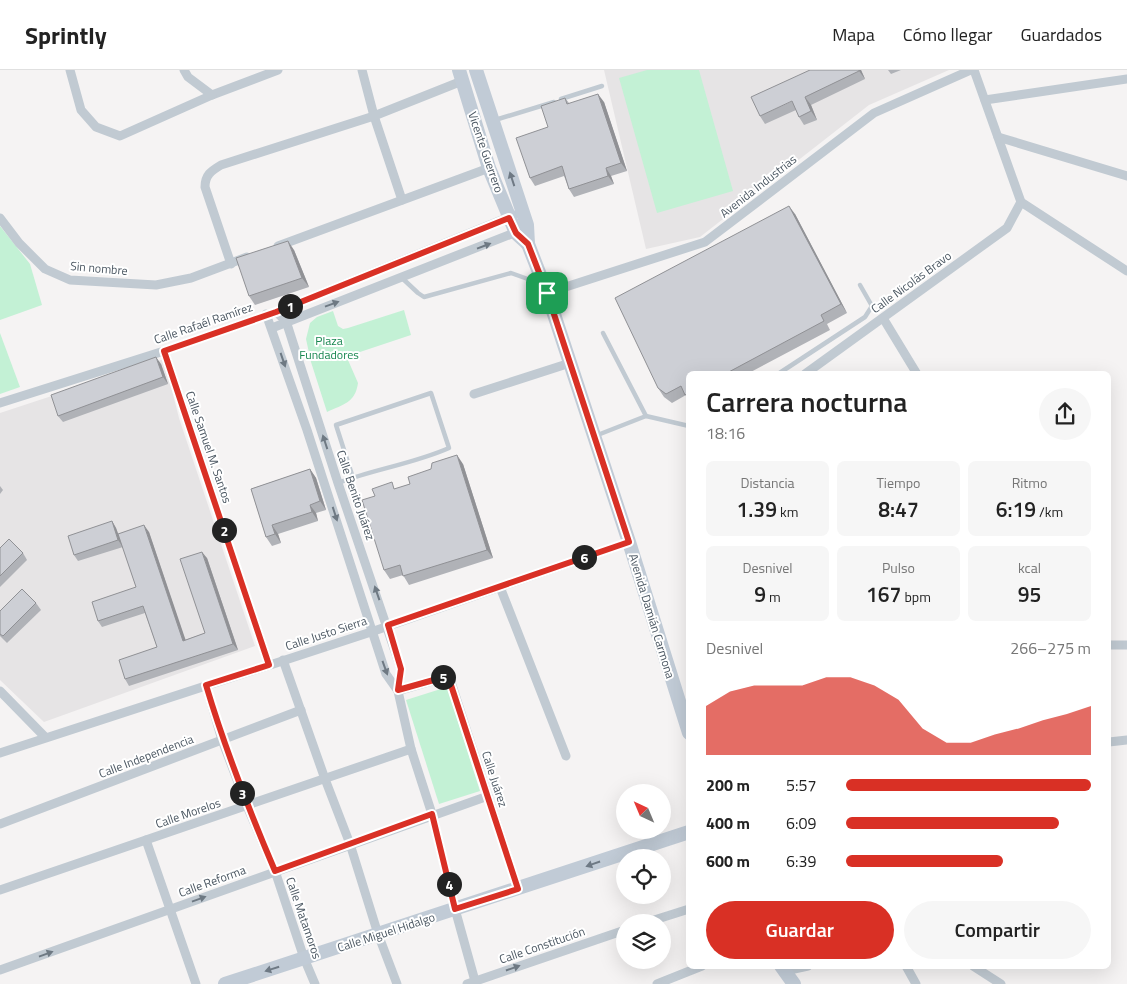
<!DOCTYPE html>
<html lang="es">
<head>
<meta charset="utf-8">
<style>
  :root { --surface:#fff; --page:#f6f6f6; --text:#222; --muted:#767676; --line:#e0e0e0; --accent:#d93025 }
  body { margin:0; font-family:"Titillium Web",sans-serif; background:var(--page); color:var(--text); height:100vh; display:flex; flex-direction:column; font-size:19px; white-space:nowrap }
  * { box-sizing:border-box; margin:0 }
  p { font-size:16px; color:var(--muted) }
  .icon { flex:none; width:28px; height:28px; fill:none; stroke:currentColor; stroke-width:2; stroke-linecap:round; stroke-linejoin:round }
  .map { position:relative; flex:1; overflow:hidden }
  .sheet { position:absolute; left:686px; top:301px; width:425px; height:598px; display:flex; flex-direction:column; background:var(--surface); border-radius:8px; box-shadow:0 5px 20px #0002 }
  .sheet>* { flex:none }
  .needle { width:32px; rotate:316deg }
  .controls { position:absolute; left:616px; top:714px; display:grid; gap:10px }
  .controls a { display:grid; place-items:center; width:55px; height:55px; border-radius:50%; background:var(--surface); box-shadow:0 5px 20px #0002; font-size:25px }
  .pin { position:absolute; display:grid; place-items:center; width:42px; height:42px; color:#fff; margin:-21px; border-radius:10px; box-shadow:0 2px 8px #0006 }
  .km { position:absolute; width:25px; height:25px; margin:-12px; border-radius:50%; background:#222; color:#fff; font-size:14px; line-height:25px; text-align:center }
  .round { display:grid; place-items:center; flex:none; width:52px; height:52px; border-radius:26px; background:var(--page) }
  .headline { display:flex; align-items:center; justify-content:space-between; height:85px; padding:0 20px }
  h1 { font-size:28px; font-weight:600; line-height:38px }
  .metrics { display:grid; grid-template-columns:repeat(3,1fr); gap:8px; height:85px; padding:5px 20px }
  .metrics div { display:grid; align-content:center; border-radius:8px; background:var(--page); text-align:center }
  .metrics b { font-size:21px; font-weight:600 }
  .metrics small { font-size:14px; font-weight:400 }
  .metrics p { font-size:14px }
  .chart { height:140px; padding:10px 20px }
  .chart p { display:flex; justify-content:space-between }
  .chart svg { width:100%; height:90px; margin-top:5px; fill:var(--accent); opacity:.7 }
  .primary-button { display:flex; gap:10px; margin-top:auto; padding:10px 20px }
  .primary-button a { flex:1; height:58px; border-radius:30px; background:var(--accent); color:#fff; font-size:20px; font-weight:600; line-height:58px; text-align:center }
  .primary-button a+a { background:var(--page); color:var(--text) }
  ul { padding:0 20px; list-style:none; font-size:16px }
  li { display:grid; grid-template-columns:80px 60px 1fr; align-items:center; height:38px }
  li i { height:12px; border-radius:6px; background:var(--accent) }
  header { display:flex; align-items:center; gap:30px; box-sizing:border-box; height:70px; padding:0 25px; background:var(--surface); border-bottom:1px solid var(--line) }
  header strong { font-size:24px }
  nav { display:flex; gap:28px; margin-inline-start:auto; font-size:18px }
  .map>svg:first-child { display:block }
</style>
</head>
<body>
<header>
<strong>Sprintly</strong>
<nav><a>Mapa</a><a>Cómo llegar</a><a>Guardados</a></nav>
</header>
<div class="map">
<svg width="1127" height="914" viewBox="0 0 1127 914">
  <rect width="100%" height="100%" fill="#f5f3f3"/>
  <g fill="#e6e4e5">
    <polygon points="604,0 949,0 869,35 700,167 646,179"/>
    <polygon points="164,289 179,348 255,576 44,652 0,610 0,343"/>
  </g>
  <g fill="#c3f1d5">
    <polygon points="647,0 699,0 733,121 657,143 619,8"/>
    <polygon points="0,156 30,194 42,235 0,250"/>
    <path d="M404,240L411,265L351,285L348,290L358,313C355,333 344,334 327,342L311,292L306,269L310,253L317,247L333,241L338,256L343,259L348,258Z"/>
    <polygon points="0,263 20,317 0,324"/>
    <polygon points="447,617 480,721 439,734 406,630"/>
  </g>
  <g fill="none" stroke-linecap="round" stroke-linejoin="round">
    <g stroke="#c1cad2" stroke-width="4.5">
      <polyline points="561,29 602,16"/>
      <polyline points="495,50 554,32"/>
      <polyline points="402,208 418,223 424,227 511,203 539,213"/>
      <polyline points="603,263 646,346"/>
      <polyline points="778,304 865,247 872,236 860,215"/>
      <polyline points="595,366 646,346 689,356"/>
      <path d="M338,413C374,399 413,394 449,378L431,323L336,355L353,408"/>
    </g>
    <g stroke="#c1cad2" stroke-width="9">
      <polyline points="70,0 81,40 96,57 120,66 212,25 278,0"/>
      <polyline points="184,0 188,7 212,25"/>
      <polyline points="362,0 374,46 402,130"/>
      <polyline points="974,0 1021,132 1127,201"/>
      <polyline points="985,30 1127,9"/>
      <polyline points="998,67 1127,106"/>
      <polyline points="0,148 19,173 45,199 70,210 156,215 191,208 247,187"/>
      <polyline points="278,176 489,98"/>
      <path d="M231,194L205,117C205,105 211,101 221,95L374,46L462,11"/>
      <polyline points="547,223 705,172 874,43 971,0"/>
      <polyline points="276,242 286,251 338,413 401,599 398,621 411,679 432,744 455,839 475,911"/>
      <polyline points="266,244 307,360 386,604 398,621"/>
      <polyline points="883,248 917,304"/>
      <polyline points="272,258 519,161"/>
      <polyline points="164,281 269,595"/>
      <polyline points="805,304 1007,158 1021,132"/>
      <polyline points="474,324 570,293"/>
      <polyline points="0,333 164,281 276,242 514,145"/>
      <polyline points="500,517 566,686"/>
      <polyline points="1109,575 1127,575"/>
      <polyline points="283,590 325,709 350,774 378,864 397,914"/>
      <polyline points="206,615 222,670 247,736 275,801 304,888 315,914"/>
      <polyline points="0,621 45,667"/>
      <polyline points="398,621 449,606 518,819"/>
      <polyline points="1109,672 1127,670"/>
      <polyline points="0,683 374,561 629,472"/>
      <polyline points="0,754 301,640"/>
      <polyline points="146,770 196,914"/>
      <polyline points="0,820 411,679"/>
      <polyline points="648,852 689,839"/>
      <polyline points="906,896 916,914"/>
      <polyline points="973,896 1001,914"/>
      <polyline points="0,900 488,726"/>
      <polyline points="785,901 808,896"/>
      <polyline points="467,914 625,860"/>
      <polyline points="657,914 702,896"/>
    </g>
    <g stroke="#c1cbd6" stroke-width="14">
      <polyline points="459,0 489,98 516,163 528,174"/>
      <polyline points="476,0 527,155 528,174 547,223 629,472 689,663"/>
      <polyline points="781,896 794,914"/>
      <polyline points="225,914 689,762"/>
    </g>
  </g>
  <g fill="#b0b2b7">
    <polygon points="861,0 865,9 811,35 817,50 804,55 799,47 796,40 765,54 760,46"/>
    <polygon points="888,0 901,0 891,4"/>
    <polygon points="565,28 569,33 604,32 627,101 611,106 614,114 574,127 569,119 564,106 535,116 530,108 548,57"/>
    <polygon points="795,144 847,243 827,254 830,260 747,304 689,304 689,330 686,325 672,333 664,327 658,318"/>
    <polygon points="294,180 309,217 255,235 249,226"/>
    <polygon points="161,294 168,314 63,352 58,346"/>
    <polygon points="463,394 493,488 409,515 403,505 390,509 384,500 375,426 410,414"/>
    <polygon points="310,399 316,408 326,440 316,443 318,451 278,464 281,473 272,476 266,467 251,419"/>
    <polygon points="0,416 3,420 0,424"/>
    <polygon points="112,451 116,458 118,464 149,462 185,570 205,563 207,488 238,580 129,616 125,609 157,577 145,543 102,557 98,551 136,517 123,477 78,491 74,485"/>
    <polygon points="0,478 23,483 27,490 0,517"/>
    <polygon points="36,533 41,540 7,573 0,566 0,541"/>
  </g>
  <g fill="#909195">
    <polygon points="859,0 861,0 865,9 859,1"/>
    <polygon points="598,24 604,32 627,101 621,93"/>
    <polygon points="805,27 811,35 817,50 811,41"/>
    <polygon points="606,98 611,106 614,114 608,106"/>
    <polygon points="789,136 795,144 847,243 841,234"/>
    <polygon points="288,171 294,180 309,217 302,208"/>
    <polygon points="156,287 161,294 168,314 163,307"/>
    <polygon points="457,385 463,394 493,488 487,480"/>
    <polygon points="310,399 316,408 326,440 320,431"/>
    <polygon points="310,435 316,443 318,451 312,442"/>
    <polygon points="112,451 116,458 123,477 118,470"/>
    <polygon points="144,455 149,462 188,577 183,571"/>
    <polygon points="272,455 278,464 281,473 275,464"/>
    <polygon points="202,482 207,488 238,580 233,574"/>
  </g>
  <g fill="#cdcfd5" stroke="#909195">
    <polygon points="810,0 859,0 859,1 805,27 811,41 799,47 792,31 760,46 751,27"/>
    <polygon points="598,24 621,93 606,98 608,106 569,119 562,96 530,108 516,68 548,57 541,36 565,28 567,34"/>
    <polygon points="789,136 841,234 821,245 824,251 725,304 689,304 689,323 685,325 681,316 666,324 658,318 615,228"/>
    <polygon points="288,171 302,208 249,226 236,188"/>
    <polygon points="156,287 163,307 58,346 51,325"/>
    <polygon points="457,385 487,480 403,506 400,495 384,500 362,430 375,426 372,419 392,412 394,419 410,414 408,407 431,399 432,393"/>
    <polygon points="310,399 320,431 310,435 312,442 272,455 275,464 266,467 251,419"/>
    <polygon points="112,451 118,470 74,485 68,466"/>
    <polygon points="144,455 183,571 205,563 180,489 202,482 233,574 125,609 119,590 157,577 143,536 98,551 92,532 136,517 118,464"/>
    <polygon points="9,469 23,483 0,506 0,478"/>
    <polygon points="22,519 36,533 3,566 0,564 0,541"/>
  </g>
  <defs><path id="oneway-solid" d="M-6-.8H1V-3.2L6.5 0L1 3.2V.8H-6Z" transform="scale(1.25)"/></defs>
  <g fill="#6e7984">
    <use href="#oneway-solid" transform="translate(512 109) rotate(-108)"/>
    <use href="#oneway-solid" transform="translate(593 794) rotate(161)"/>
    <use href="#oneway-solid" transform="translate(272 899) rotate(162)"/>
  </g>
  <g fill="#6e7983">
    <use href="#oneway-solid" transform="translate(484 176) rotate(-21)"/>
    <use href="#oneway-solid" transform="translate(332 234) rotate(-20)"/>
    <use href="#oneway-solid" transform="translate(283 290) rotate(71)"/>
    <use href="#oneway-solid" transform="translate(325 372) rotate(-108)"/>
    <use href="#oneway-solid" transform="translate(335 444) rotate(72)"/>
    <use href="#oneway-solid" transform="translate(377 523) rotate(-109)"/>
    <use href="#oneway-solid" transform="translate(385 598) rotate(70)"/>
    <use href="#oneway-solid" transform="translate(199 829) rotate(-20)"/>
    <use href="#oneway-solid" transform="translate(46 884) rotate(-20)"/>
    <use href="#oneway-solid" transform="translate(513 898) rotate(-19)"/>
  </g>
  <g fill="none" stroke-linecap="round" stroke-linejoin="round">
    <g stroke="#fff" stroke-width="10">
      <path id="route" d="M509,148L516,163L528,174L547,223L629,472L388,555L401,599L398,620L448,606L518,819L455,839L432,744L275,801C249,740 225,679 206,615L269,595L164,281L276,242Z"/>
    </g>
    <use href="#route" stroke="#d93025" stroke-width="6"/>
  </g>
  <g text-anchor="middle" dominant-baseline="central" stroke-width="4" stroke-linejoin="round" paint-order="stroke">
    <g font-size="12" fill="#4a5661" stroke="#fff">
      <text transform="translate(486 82) rotate(71)">Vicente Guerrero</text>
      <text transform="translate(758 116) rotate(-38)">Avenida Industrias</text>
      <text transform="translate(99 198) rotate(5)">Sin nombre</text>
      <text transform="translate(911 212) rotate(-36)">Calle Nicolás Bravo</text>
      <text transform="translate(203 253) rotate(-19)">Calle Rafaél Ramírez</text>
      <text transform="translate(209 377) rotate(71)">Calle Samuel M. Santos</text>
      <text transform="translate(356 425) rotate(71)">Calle Benito Juárez</text>
      <text transform="translate(652 546) rotate(73)">Avenida Damián Carmona</text>
      <text transform="translate(326 563) rotate(-18)">Calle Justo Sierra</text>
      <text transform="translate(146 686) rotate(-21)">Calle Independencia</text>
      <text transform="translate(495 709) rotate(72)">Calle Juárez</text>
      <text transform="translate(188 743) rotate(-19)">Calle Morelos</text>
      <text transform="translate(212 811) rotate(-20)">Calle Reforma</text>
      <text transform="translate(304 848) rotate(71)">Calle Matamoros</text>
      <text transform="translate(386 862) rotate(-18)">Calle Miguel Hidalgo</text>
      <text transform="translate(542 875) rotate(-19)">Calle Constitución</text>
    </g>
    <g font-size="12" fill="#17864f" stroke="#fff">
      <text x="329" y="270">Plaza<tspan x="329" dy="14">Fundadores</tspan></text>
    </g>
  </g>
</svg>
<div class="controls">
<a><svg class="needle" viewBox="-14 -14 28 28"><path d="M0-13l5 13h-10z" fill="#e53935"/><path d="M0 13l5-13h-10z" fill="#767676"/></svg></a>
<a><svg class="icon" aria-label="locate" viewBox="0 0 24 24"><circle cx="12" cy="12" r="6"/><path d="M12 2v4M12 18v4M2 12h4M18 12h4"/></svg></a>
<a><svg class="icon" aria-label="layers" viewBox="0 0 24 24"><path d="M12 4l9 5-9 5-9-5zM3 14l9 5 9-5"/></svg></a>
</div>
<div class="pin" style="left:547px;top:223px;background:#1e9e55"><svg class="icon" aria-label="arrive" viewBox="0 0 24 24"><path d="M6 21V4h12l-3 4 3 4H6"/></svg></div>
<b class="km" style="left:290px;top:236px">1</b>
<b class="km" style="left:224px;top:460px">2</b>
<b class="km" style="left:242px;top:723px">3</b>
<b class="km" style="left:449px;top:814px">4</b>
<b class="km" style="left:443px;top:607px">5</b>
<b class="km" style="left:584px;top:487px">6</b>
<section class="sheet">
<div class="headline"><div><h1>Carrera nocturna</h1><p>18:16</p></div><a class="round"><svg class="icon" aria-label="share" viewBox="0 0 24 24"><path d="M12 15V3M7 8l5-5 5 5M5 13v7h14v-7"/></svg></a></div>
<div class="metrics">
<div><p>Distancia</p><b>1.39<small> km</small></b></div>
<div><p>Tiempo</p><b>8:47</b></div>
<div><p>Ritmo</p><b>6:19<small> /km</small></b></div>
</div>
<div class="metrics">
<div><p>Desnivel</p><b>9<small> m</small></b></div>
<div><p>Pulso</p><b>167<small> bpm</small></b></div>
<div><p>kcal</p><b>95</b></div>
</div>
<div class="chart"><p><span>Desnivel</span>266–275 m</p>
<svg viewBox="0 0 160 44" preserveAspectRatio="none"><path d="M0 44V20L10 13L20 10L30 10L40 10L50 6L60 6L70 10L80 17L90 31L100 38L110 38L120 34L130 31L140 27L150 24L160 20V44z"/></svg>
</div>
<ul>
<li><b>200 m</b>5:57<i style="width:100%"></i></li>
<li><b>400 m</b>6:09<i style="width:87%"></i></li>
<li><b>600 m</b>6:39<i style="width:64%"></i></li>
</ul>
<div class="primary-button"><a>Guardar</a><a>Compartir</a></div>
</section>
</div>
</body>
</html>
